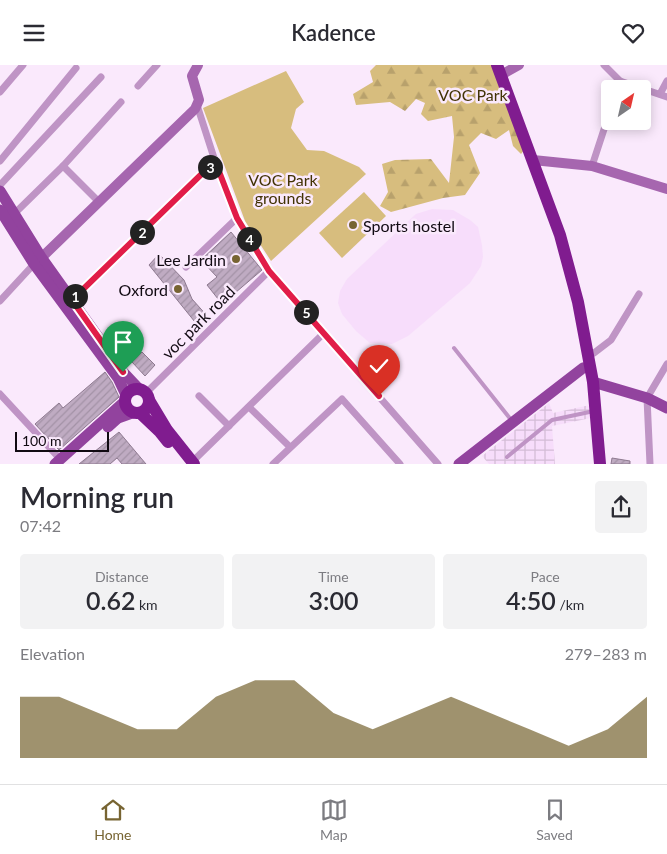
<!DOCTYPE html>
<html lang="en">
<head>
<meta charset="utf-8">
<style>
  :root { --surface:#fff; --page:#f2f2f3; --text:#2b2b33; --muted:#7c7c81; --line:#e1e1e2; --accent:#776432 }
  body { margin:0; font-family:Lato,sans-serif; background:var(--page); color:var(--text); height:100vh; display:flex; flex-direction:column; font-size:19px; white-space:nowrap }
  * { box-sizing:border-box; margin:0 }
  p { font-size:16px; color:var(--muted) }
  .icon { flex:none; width:28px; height:28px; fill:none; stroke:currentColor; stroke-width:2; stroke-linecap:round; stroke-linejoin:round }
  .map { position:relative; height:399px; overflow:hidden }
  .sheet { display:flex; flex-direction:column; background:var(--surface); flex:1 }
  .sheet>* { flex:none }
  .needle { width:32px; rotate:34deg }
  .buttons { position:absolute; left:601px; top:15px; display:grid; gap:10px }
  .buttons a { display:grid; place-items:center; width:50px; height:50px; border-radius:5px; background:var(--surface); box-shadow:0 2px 12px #0003; font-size:25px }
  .scale { position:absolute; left:15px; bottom:12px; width:94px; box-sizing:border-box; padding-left:5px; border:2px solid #110a12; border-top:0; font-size:14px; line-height:18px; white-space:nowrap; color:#110a12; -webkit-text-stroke:4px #fae9fc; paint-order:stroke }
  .pin { position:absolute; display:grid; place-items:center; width:42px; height:42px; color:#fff; margin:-51px -21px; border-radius:50% 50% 50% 0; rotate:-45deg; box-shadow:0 0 5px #0007 }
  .pin .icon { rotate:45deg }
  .km { position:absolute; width:25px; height:25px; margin:-12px; border-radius:50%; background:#222; color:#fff; font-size:14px; line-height:25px; text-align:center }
  .round { display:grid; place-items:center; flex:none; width:52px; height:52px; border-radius:5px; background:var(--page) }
  .headline { display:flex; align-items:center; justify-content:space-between; height:85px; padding:0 20px }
  h1 { font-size:28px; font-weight:600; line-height:38px }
  .stats { display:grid; grid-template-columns:repeat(3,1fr); gap:8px; height:85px; padding:5px 20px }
  .stats div { display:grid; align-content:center; border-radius:5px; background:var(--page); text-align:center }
  .stats b { font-size:25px; font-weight:600 }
  .stats small { font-size:14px; font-weight:400 }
  .stats p { font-size:14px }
  .chart { height:140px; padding:10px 20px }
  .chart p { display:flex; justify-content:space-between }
  .chart svg { width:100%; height:90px; margin-top:5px; fill:var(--accent); opacity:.7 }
  header { display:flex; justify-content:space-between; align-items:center; height:65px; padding:0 20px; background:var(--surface); font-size:22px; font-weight:600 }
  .tabs { display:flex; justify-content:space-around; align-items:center; height:70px; border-top:1px solid var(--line); background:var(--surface); font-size:14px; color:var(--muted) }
  .tabs a { display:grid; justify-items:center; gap:2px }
  .tabs .on { color:var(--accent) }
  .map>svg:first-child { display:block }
</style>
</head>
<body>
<header><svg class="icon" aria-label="menu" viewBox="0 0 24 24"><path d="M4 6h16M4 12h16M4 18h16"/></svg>Kadence<svg class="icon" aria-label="heart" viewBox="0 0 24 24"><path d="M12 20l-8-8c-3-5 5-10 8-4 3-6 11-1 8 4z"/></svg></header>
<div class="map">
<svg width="667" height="399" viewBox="0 0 667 399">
  <defs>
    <pattern id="industrial-grid" width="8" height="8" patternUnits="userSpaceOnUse" patternTransform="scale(1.25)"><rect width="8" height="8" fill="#f7ddfb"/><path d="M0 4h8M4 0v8" fill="none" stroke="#d3bcd6"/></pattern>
    <pattern id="forest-firs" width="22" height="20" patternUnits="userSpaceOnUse" patternTransform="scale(1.25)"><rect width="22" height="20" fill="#d7bd7e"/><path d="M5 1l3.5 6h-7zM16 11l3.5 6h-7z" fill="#b8a16c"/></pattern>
    <pattern id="building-hatch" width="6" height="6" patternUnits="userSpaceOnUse" patternTransform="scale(1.25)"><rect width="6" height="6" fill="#bfabc2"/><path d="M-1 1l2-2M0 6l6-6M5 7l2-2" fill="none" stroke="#a392a6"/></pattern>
  </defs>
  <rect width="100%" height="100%" fill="#fae9fc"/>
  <polygon fill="#f7ddfb" points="432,144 453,145 470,155 478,162 482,180 483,192 481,201 470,218 408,271 392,279 370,278 356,266 342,249 338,238 340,226 347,214 416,149"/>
  <polygon fill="url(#industrial-grid)" points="549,338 553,348 590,340 591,353 552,361 555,399 489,399 482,391"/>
  <g fill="#d7bd7e">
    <polygon points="286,6 304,37 296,44 291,63 307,85 324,86 359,102 366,109 271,196 245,156 203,43"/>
    <polygon points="364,127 386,151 342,193 319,168"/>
  </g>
  <polygon fill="url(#forest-firs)" points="376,0 493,0 525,84 521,89 513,81 509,65 496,74 481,68 469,80 480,108 465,130 443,133 391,147 380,141 388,127 382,99 395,95 431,94 449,118 454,72 452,51 428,56 421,49 425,38 416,34 405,46 390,37 356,40 353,29 373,17 370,6"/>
  <g fill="url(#building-hatch)" stroke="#8e7a90">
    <polygon points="231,167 262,205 222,239 207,220 217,212 201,195"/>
    <polygon points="159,189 184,215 192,234 209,253 199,262 149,200"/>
    <polygon points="142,287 155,300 145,311 132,297"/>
    <polygon points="105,307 112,317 119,332 59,385 35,359 59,338 63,343"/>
    <polygon points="119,367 146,399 122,399 117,393 110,399 79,399"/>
    <polygon points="612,393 630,396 630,399 611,399"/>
  </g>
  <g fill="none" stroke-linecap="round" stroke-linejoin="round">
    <g stroke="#bf94c5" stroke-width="4">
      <polyline points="454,283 512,356"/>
      <polyline points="507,392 552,355 594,346"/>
    </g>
    <g stroke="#bf94c5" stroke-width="7">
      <polyline points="604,0 620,16"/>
      <polyline points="138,21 157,0"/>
      <polyline points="617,24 620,16 667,32"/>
      <polyline points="0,27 23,0"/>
      <polyline points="660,29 667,16"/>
      <polyline points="0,96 76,3"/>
      <polyline points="215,96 237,153 269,206 438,399"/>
      <polyline points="63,101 99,137"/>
      <polyline points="592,101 610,46"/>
      <polyline points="0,120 101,12"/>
      <polyline points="14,149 63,101 121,37"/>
      <polyline points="186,202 237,153"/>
      <polyline points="72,235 215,96 197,40"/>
      <polyline points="0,236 34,199"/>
      <polyline points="594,288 611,275 639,229"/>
      <polyline points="146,328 269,206"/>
      <polyline points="0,329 60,394"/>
      <polyline points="199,331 229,361"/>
      <polyline points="249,342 290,382"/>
      <polyline points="192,397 324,268"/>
      <polyline points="273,399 342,334 400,399"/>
      <polyline points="650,399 647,333 667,299"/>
    </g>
    <g stroke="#a666af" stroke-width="10">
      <polyline points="501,10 519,0"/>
      <polyline points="533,95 592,101 667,124"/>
      <polyline points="36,198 195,44 199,35 192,11 198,0"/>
    </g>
    <g stroke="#92439e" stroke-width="11">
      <polyline points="0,126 41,192 123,307 139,324"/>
      <polyline points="0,145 34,199 118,313 126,330"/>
      <polyline points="593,317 647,333 667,343"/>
      <polyline points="108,362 118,353 132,348"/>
      <polyline points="55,399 124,337"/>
      <polyline points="459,399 583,303 590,302"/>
    </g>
    <g stroke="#801c8f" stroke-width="12">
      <polyline points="497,0 560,170 578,237 593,317 600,399"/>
      <circle cx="137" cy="336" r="12"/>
      <polyline points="149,335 167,365 194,399"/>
      <polyline points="140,348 160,367 168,377"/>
    </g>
  </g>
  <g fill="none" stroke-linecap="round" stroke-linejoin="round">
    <g stroke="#fff" stroke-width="10">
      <polyline id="route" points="123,307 72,235 215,96 237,153 269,206 379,331"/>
    </g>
    <use href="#route" stroke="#e11d48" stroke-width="6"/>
  </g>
  <g fill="#776432" stroke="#fae9fc" stroke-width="2">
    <circle cx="353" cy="160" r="5"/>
    <circle cx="236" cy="194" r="5"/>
    <circle cx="178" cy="224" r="5"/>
  </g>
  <g text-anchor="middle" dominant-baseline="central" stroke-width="5" stroke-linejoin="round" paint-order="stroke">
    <g font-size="16" fill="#423305" stroke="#fae9fc">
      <text x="473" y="29">VOC Park</text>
      <text x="283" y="114">VOC Park<tspan x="283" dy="18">grounds</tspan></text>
    </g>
    <g font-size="16" fill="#110a12" stroke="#fae9fc" text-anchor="end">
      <text x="363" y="160" text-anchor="start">Sports hostel</text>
      <text x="226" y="194">Lee Jardin</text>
      <text x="168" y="224">Oxford</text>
    </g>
    <g font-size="16" fill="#110a12" stroke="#fae9fc">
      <text transform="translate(198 257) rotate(-45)">voc park road</text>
    </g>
  </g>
</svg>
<div class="buttons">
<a><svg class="needle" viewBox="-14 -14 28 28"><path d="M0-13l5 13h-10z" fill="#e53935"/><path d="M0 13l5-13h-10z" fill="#7c7c81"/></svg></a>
</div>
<div class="scale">100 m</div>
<div class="pin" style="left:123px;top:307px;background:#1e9e55"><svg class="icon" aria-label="arrive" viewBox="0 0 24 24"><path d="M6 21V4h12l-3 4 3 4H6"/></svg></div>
<div class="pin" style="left:379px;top:331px;background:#d93025"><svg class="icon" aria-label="check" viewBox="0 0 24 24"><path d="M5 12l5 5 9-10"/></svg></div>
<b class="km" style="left:75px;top:231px">1</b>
<b class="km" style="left:142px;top:167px">2</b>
<b class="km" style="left:210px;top:102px">3</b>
<b class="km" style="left:249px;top:174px">4</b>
<b class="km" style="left:306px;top:247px">5</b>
</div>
<section class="sheet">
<div class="headline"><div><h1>Morning run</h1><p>07:42</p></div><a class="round"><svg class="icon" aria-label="share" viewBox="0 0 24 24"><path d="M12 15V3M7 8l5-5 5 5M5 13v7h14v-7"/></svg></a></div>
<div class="stats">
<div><p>Distance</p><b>0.62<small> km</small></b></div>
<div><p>Time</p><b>3:00</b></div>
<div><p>Pace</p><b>4:50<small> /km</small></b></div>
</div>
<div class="chart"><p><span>Elevation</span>279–283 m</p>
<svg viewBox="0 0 160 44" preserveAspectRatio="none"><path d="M0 44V14L10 14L20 22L30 30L40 30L50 14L60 6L70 6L80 22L90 30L100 22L110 14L120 22L130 30L140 38L150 30L160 14V44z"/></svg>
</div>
</section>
<nav class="tabs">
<a class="on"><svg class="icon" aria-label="home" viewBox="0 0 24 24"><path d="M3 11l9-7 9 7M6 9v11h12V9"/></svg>Home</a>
<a><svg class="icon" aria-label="map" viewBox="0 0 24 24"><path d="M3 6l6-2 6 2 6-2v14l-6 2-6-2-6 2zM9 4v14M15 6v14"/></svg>Map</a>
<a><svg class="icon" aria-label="saved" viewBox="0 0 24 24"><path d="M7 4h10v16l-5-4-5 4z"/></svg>Saved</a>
</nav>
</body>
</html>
